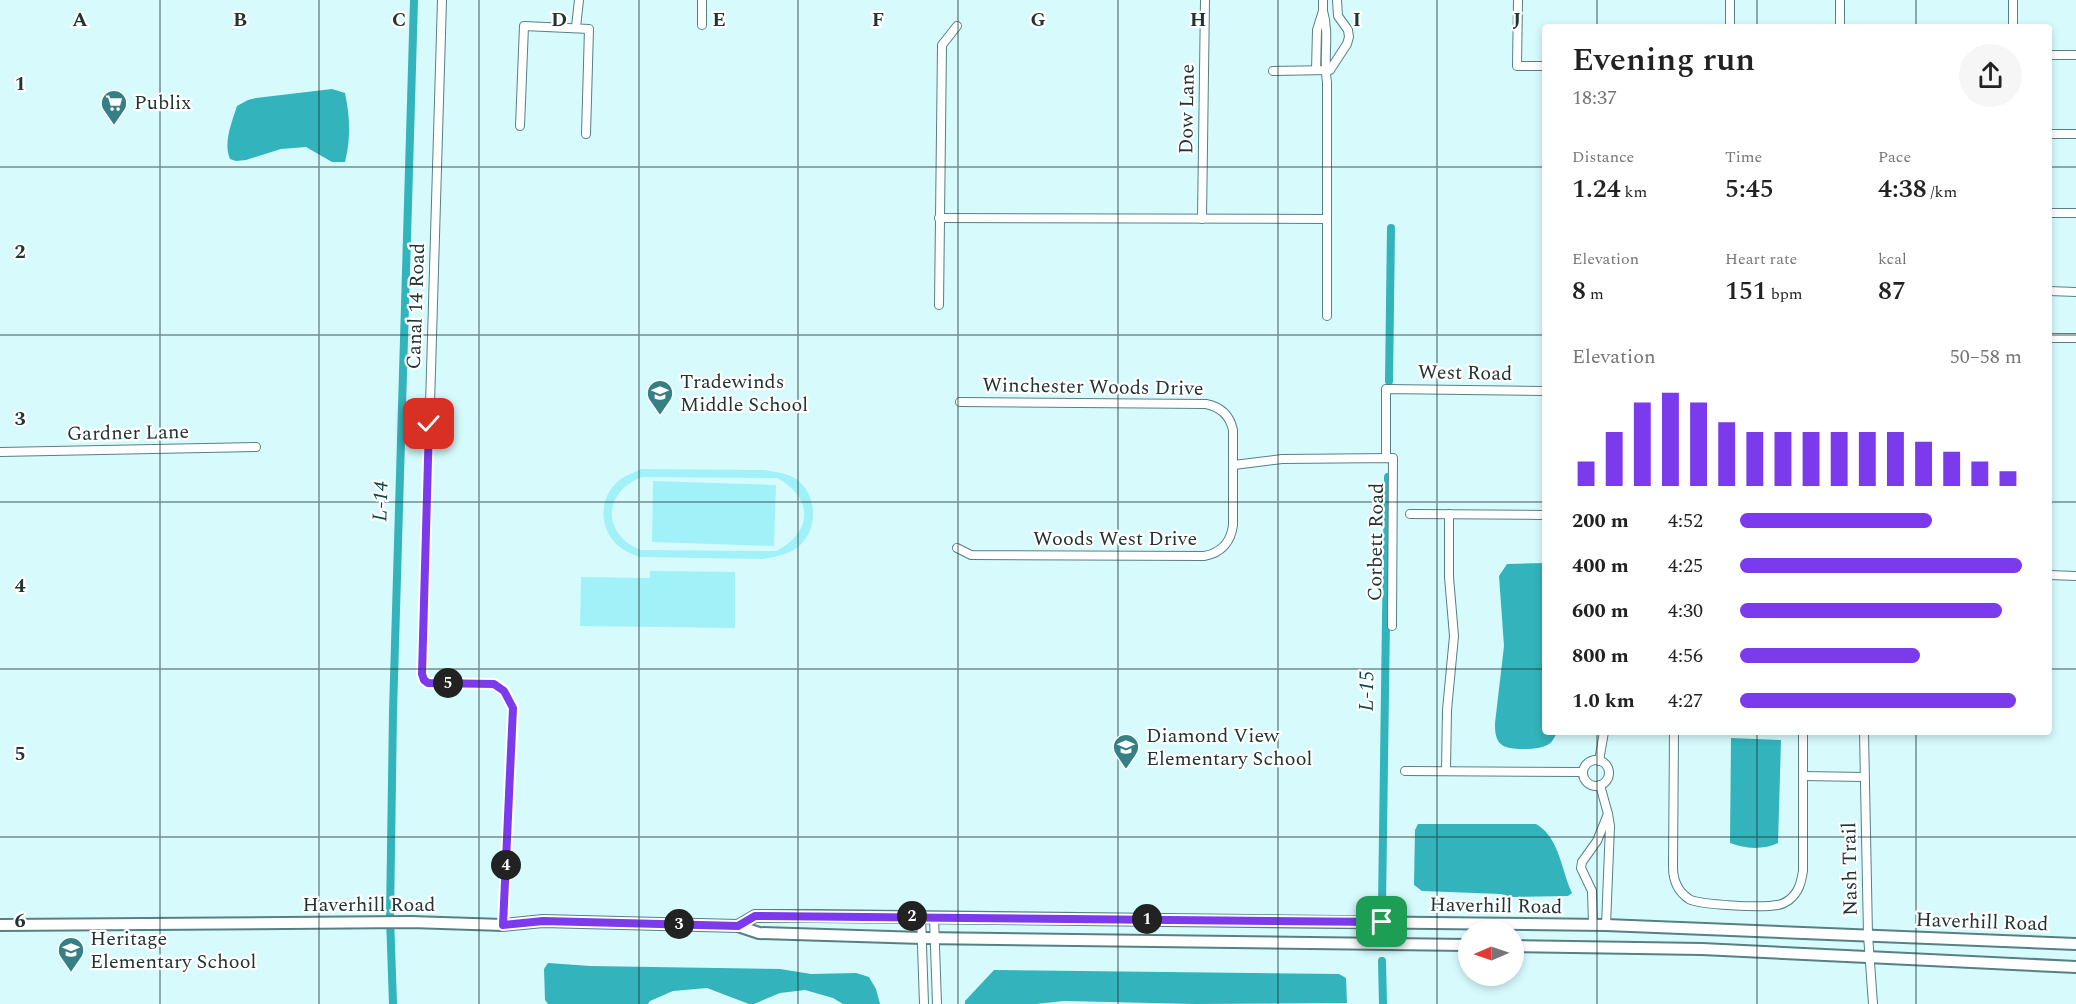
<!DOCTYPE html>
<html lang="en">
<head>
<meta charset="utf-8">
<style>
  :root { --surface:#fff; --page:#f6f6f6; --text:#222; --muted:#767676; --accent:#7c3aed }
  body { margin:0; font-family:Spectral,serif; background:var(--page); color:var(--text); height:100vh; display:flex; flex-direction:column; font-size:22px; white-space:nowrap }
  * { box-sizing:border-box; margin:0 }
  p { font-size:20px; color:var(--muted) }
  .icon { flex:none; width:33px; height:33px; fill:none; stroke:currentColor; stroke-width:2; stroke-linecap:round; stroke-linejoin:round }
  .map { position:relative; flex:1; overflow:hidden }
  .drawer { position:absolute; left:1542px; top:24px; width:510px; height:711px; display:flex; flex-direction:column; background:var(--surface); border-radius:6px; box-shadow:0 3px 9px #0003 }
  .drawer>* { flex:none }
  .needle { width:39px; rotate:268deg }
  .buttons { position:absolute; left:1458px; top:920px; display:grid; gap:12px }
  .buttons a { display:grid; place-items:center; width:66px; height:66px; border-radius:50%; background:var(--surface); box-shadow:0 3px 9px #0003; font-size:30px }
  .pin { position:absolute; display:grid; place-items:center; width:51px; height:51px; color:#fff; margin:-26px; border-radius:12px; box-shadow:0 3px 9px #0006 }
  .km { position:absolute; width:30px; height:30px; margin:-15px; border-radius:50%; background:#222; color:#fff; font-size:16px; line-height:30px; text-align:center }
  .round { display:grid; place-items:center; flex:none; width:63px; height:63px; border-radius:32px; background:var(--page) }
  .summary { display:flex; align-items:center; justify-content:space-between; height:102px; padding:0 30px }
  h1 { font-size:33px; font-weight:600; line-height:45px }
  .stats { display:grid; grid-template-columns:repeat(3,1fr); gap:9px; height:102px; padding:6px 30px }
  .stats div { display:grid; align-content:center }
  .stats b { font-size:26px; font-weight:600 }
  .stats small { font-size:16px; font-weight:400 }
  .stats p { font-size:16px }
  .chart { height:168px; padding:12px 30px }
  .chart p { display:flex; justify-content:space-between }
  .chart svg { width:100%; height:108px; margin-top:6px; stroke:var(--accent); stroke-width:6 }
  ul { padding:0 30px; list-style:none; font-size:20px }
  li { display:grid; grid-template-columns:96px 72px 1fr; align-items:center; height:45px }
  li i { height:15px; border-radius:8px; background:var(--accent) }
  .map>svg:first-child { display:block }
</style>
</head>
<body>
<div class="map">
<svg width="2076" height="1004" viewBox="0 0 2076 1004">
  <rect width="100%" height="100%" fill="#d7fbfd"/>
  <g fill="#a0f2f8" fill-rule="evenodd">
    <path d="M641,469L764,470C775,472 789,473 799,481C818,498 818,531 798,547C788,555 774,557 762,559L640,557C629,553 619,549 612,539C597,519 602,490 624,477C629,474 636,472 641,469ZM642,477L777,478C813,497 814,532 776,551L641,550C602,535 602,492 642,477Z"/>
    <polygon points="653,481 776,485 774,546 652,542"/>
    <polygon points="650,571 735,572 735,628 580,626 581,577 650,578"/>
  </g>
  <g fill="#33b3bb">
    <path d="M332,89L345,93C350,117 351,138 345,162H332L306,147L281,149L246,160L236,161L230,159C223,143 232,122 237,106L248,100L256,98Z"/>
    <path d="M1545,563V732H1558C1555,735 1553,742 1549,744C1542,750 1509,751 1502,745C1495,740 1495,730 1495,723L1504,646L1499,576L1507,564Z"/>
    <path d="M1731,738L1781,740L1778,843C1763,850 1745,849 1730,843Z"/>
    <path d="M1418,824H1536C1560,838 1561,870 1572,893L1568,896L1511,897L1501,894L1422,891L1414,885L1415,830Z"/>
    <polygon points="548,963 590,966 780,969 811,974 856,973 869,977 876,989 880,1004 843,1004 833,998 805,990 780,993 754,1004 749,1004 707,988 673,991 650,1001 648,1004 548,1004 545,1000 544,969"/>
    <polygon points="994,970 1339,974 1346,978 1347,1003 1195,1004 1064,1001 1036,1004 965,1004 965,1001"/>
  </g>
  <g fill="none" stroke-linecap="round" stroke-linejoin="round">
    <g stroke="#33b3bb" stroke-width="8">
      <polyline points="1389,381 1391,228"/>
      <polyline points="1382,905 1388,477"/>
      <polyline points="1382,961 1383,1004"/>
      <polyline points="393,1004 390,917 393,712 414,0"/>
    </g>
    <g stroke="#568083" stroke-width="10">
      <g id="street">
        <polyline points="442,0 422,674 424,680 428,683 494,684 504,691 513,708 503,925"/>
        <polyline points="702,0 702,25"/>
        <polyline points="1518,0 1517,66 1545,66"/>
        <path d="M1323,11C1330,34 1323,59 1327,82V316"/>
        <polyline points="576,27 579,0"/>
        <polyline points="1730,27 1730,0"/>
        <polyline points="1840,27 1840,0"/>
        <polyline points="2013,27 2013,0"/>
        <polyline points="2049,55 2076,55"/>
        <polyline points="1316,70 1317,30 1323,11 1323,0"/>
        <polyline points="1273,71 1330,70 1347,44 1349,37 1348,30 1338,16 1337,0"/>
        <polyline points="520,126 524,26 589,29 586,134"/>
        <polyline points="2049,134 2076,134"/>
        <polyline points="2049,213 2076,213"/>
        <polyline points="939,218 1327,219"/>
        <polyline points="1202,219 1205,0"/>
        <polyline points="2049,291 2076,292"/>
        <polyline points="939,305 942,45 957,26"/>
        <polyline points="2049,338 2076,338"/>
        <polyline points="0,452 256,447"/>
        <polyline points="1386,458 1386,389 1545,391"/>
        <polyline points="1234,465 1282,459 1393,458 1392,626"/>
        <polyline points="1410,514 1545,515"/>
        <path d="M957,548L971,555L1204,556C1221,553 1231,542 1233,525V430C1230,416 1221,407 1206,404L960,402"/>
        <polyline points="2049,575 2076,576"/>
        <path d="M1674,732L1673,867C1673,880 1677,891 1689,899C1699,905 1763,908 1777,905C1781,905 1786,902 1789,900C1799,892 1801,883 1803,871V732"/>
        <polyline points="1864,732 1868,935 1873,1004"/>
        <circle cx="1596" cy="773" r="13"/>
        <polyline points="1599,761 1604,732"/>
        <polyline points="1446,770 1447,710 1454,636 1449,577 1449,514"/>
        <polyline points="1405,771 1583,772"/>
        <polyline points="1803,776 1864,777"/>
        <polyline points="1600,785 1608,814"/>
        <polyline points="921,916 924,1004"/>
        <polyline points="934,917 937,1004"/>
        <polyline points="1593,925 1592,891 1581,868 1582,862 1597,841 1608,814 1610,826 1606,925"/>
      </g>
    </g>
    <g stroke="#568083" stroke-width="14">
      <g id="secondary">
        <polyline points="0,925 411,922 503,925 543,921 738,926 759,933 922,938 1468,945"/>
        <polyline points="738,926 755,916 815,916 1606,925 2076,944"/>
        <polyline points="1514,946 1702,949 2076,967"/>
      </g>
    </g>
    <use href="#street" stroke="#fff" stroke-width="8"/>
    <use href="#secondary" stroke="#fff" stroke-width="10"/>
  </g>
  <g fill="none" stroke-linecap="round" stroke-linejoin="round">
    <g stroke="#fff" stroke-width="12">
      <polyline id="route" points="429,424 422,674 424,680 428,683 494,684 504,691 513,708 503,925 543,921 738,926 755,916 1382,922"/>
    </g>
    <use href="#route" stroke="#7c3aed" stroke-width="8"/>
  </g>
  <path fill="none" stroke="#213334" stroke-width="1.5" stroke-opacity="0.55" d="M160,0V1004M319,0V1004M479,0V1004M639,0V1004M798,0V1004M958,0V1004M1118,0V1004M1278,0V1004M1437,0V1004M1597,0V27M1757,0V27M1916,0V27M0,167H1545M2049,167H2076M0,335H1545M2049,335H2076M0,502H1545M2049,502H2076M0,669H1545M2049,669H2076M1597,732V1004M1757,732V1004M1916,732V1004M0,837H2076"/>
  <defs>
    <g id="supermarket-pin" transform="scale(1.35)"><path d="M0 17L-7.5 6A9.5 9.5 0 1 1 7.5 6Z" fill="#367f84" stroke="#fff"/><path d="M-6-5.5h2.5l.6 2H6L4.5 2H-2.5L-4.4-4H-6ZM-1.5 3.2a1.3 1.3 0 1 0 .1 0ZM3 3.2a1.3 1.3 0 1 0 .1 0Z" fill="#fff"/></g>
    <g id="school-pin" transform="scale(1.35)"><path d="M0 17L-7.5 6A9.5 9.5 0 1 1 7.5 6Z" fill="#367f84" stroke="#fff"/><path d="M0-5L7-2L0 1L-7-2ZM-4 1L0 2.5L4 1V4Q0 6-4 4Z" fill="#fff"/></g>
  </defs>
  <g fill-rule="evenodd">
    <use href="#supermarket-pin" x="114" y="103"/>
    <use href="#school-pin" x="660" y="393"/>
    <use href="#school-pin" x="1126" y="747"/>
    <use href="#school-pin" x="71" y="950"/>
  </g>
  <g text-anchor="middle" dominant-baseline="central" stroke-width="4.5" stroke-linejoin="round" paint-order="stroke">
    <g font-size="20" fill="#213334" stroke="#fff" text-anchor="start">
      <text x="134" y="103">Publix</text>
      <text x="680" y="382">Tradewinds<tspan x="680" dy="23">Middle School</tspan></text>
      <text x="1146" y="736">Diamond View<tspan x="1146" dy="23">Elementary School</tspan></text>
      <text x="90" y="939">Heritage<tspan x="90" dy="23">Elementary School</tspan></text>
    </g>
    <g font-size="20" fill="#213334" stroke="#fff">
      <text transform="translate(1187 109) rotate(-89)">Dow Lane</text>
      <text transform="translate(416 306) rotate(-88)">Canal 14 Road</text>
      <text transform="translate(1465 373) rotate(1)">West Road</text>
      <text transform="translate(1093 387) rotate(1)">Winchester Woods Drive</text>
      <text transform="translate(128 433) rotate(-1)">Gardner Lane</text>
      <text x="1115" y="539">Woods West Drive</text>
      <text transform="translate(1376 542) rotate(-89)">Corbett Road</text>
      <text transform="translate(1850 869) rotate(-91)">Nash Trail</text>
      <text x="369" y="905">Haverhill Road</text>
      <text transform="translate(1496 906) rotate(1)">Haverhill Road</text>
      <text transform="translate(1982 922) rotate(2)">Haverhill Road</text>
    </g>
    <g font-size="21" font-style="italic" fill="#10474a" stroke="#fff">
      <text transform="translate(381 501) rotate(-88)">L-14</text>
      <text transform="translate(1367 691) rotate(-89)">L-15</text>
    </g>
  </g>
  <g font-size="20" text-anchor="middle" font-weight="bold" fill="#213334" stroke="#fff" stroke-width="4.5" stroke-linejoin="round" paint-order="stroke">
    <text x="80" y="26">A</text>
    <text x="240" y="26">B</text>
    <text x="399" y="26">C</text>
    <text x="559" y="26">D</text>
    <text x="719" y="26">E</text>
    <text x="878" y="26">F</text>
    <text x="1038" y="26">G</text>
    <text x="1198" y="26">H</text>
    <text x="1357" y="26">I</text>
    <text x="1517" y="26">J</text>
    <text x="20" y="90">1</text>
    <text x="20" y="258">2</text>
    <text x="20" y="425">3</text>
    <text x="20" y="592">4</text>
    <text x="20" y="760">5</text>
    <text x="20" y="927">6</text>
  </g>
</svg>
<div class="buttons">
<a><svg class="needle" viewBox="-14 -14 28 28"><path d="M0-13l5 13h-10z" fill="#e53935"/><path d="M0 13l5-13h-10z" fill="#767676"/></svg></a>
</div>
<div class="pin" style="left:1382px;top:922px;background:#1e9e55"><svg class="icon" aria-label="arrive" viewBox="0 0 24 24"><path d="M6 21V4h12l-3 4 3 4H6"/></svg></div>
<div class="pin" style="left:429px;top:424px;background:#d93025"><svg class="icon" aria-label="check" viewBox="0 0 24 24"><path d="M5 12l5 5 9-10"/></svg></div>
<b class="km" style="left:1147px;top:919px">1</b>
<b class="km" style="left:912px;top:916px">2</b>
<b class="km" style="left:679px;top:924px">3</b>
<b class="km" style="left:506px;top:865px">4</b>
<b class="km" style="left:448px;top:683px">5</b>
<section class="drawer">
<div class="summary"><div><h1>Evening run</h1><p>18:37</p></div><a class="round"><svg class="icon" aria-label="share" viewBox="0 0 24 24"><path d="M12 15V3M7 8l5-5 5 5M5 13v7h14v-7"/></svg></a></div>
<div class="stats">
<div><p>Distance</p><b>1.24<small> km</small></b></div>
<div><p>Time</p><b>5:45</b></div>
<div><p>Pace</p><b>4:38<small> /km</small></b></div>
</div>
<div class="stats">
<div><p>Elevation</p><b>8<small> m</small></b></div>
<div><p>Heart rate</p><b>151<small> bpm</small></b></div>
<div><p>kcal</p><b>87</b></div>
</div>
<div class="chart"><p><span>Elevation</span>50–58 m</p>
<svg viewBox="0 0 160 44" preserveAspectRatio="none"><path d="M5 44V34M15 44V22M25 44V10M35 44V6M45 44V10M55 44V18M65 44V22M75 44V22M85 44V22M95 44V22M105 44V22M115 44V22M125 44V26M135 44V30M145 44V34M155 44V38"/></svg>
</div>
<ul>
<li><b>200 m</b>4:52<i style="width:68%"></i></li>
<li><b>400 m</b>4:25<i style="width:100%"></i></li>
<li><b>600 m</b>4:30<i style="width:93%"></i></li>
<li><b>800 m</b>4:56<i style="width:64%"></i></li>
<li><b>1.0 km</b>4:27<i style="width:98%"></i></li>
</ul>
</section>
</div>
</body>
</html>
